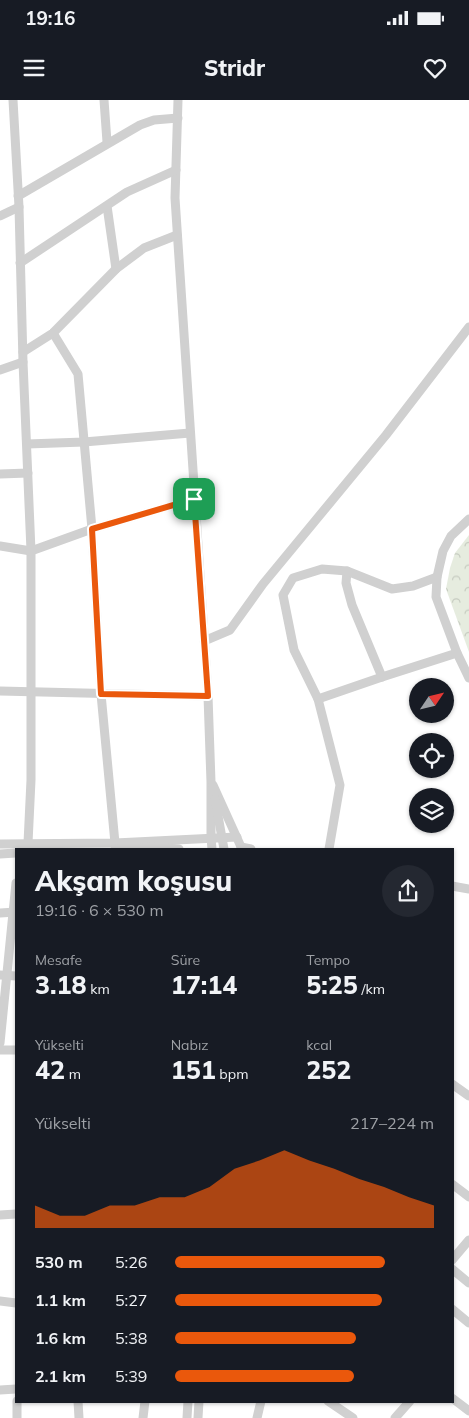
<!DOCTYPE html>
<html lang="tr">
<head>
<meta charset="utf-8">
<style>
  :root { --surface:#171b24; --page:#242831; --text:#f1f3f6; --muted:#9ea1a6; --accent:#ea580c }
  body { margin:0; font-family:Mulish,sans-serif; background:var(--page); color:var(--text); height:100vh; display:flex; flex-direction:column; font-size:19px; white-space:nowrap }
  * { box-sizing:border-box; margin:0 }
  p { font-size:16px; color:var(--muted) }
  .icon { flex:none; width:28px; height:28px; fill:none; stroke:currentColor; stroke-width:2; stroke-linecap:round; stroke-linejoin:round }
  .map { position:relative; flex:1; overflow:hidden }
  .side { position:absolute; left:15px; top:748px; width:439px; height:555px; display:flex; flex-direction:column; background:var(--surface); border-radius:0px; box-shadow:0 1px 4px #0004 }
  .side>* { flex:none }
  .needle { width:32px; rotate:55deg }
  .controls { position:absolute; left:409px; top:578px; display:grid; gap:10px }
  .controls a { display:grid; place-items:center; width:45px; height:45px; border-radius:50%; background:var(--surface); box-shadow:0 1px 4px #0004; font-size:25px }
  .pin { position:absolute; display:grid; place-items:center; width:42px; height:42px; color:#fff; margin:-21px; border-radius:10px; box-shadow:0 2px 8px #0006 }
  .round { display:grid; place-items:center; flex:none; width:52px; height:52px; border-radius:26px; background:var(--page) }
  .headline { display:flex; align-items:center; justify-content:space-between; height:85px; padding:0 20px }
  h1 { font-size:28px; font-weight:800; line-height:38px }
  .figures { display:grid; grid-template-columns:repeat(3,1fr); gap:8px; height:85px; padding:5px 20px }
  .figures div { display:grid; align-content:center }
  .figures b { font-size:25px; font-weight:800 }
  .figures small { font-size:14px; font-weight:400 }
  .figures p { font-size:14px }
  .chart { height:140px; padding:10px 20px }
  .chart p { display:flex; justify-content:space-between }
  .chart svg { width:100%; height:90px; margin-top:5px; fill:var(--accent); opacity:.7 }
  ul { padding:0 20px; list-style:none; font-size:16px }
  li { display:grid; grid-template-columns:80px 60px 1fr; align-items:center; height:38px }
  li i { height:12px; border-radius:6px; background:var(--accent) }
  .status { display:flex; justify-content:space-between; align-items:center; height:35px; padding:0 25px; background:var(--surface); direction:ltr }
  .status svg { height:14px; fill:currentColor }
  header { display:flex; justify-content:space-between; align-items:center; height:65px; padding:0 20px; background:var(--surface); font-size:22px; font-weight:800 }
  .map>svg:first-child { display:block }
</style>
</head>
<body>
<div class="status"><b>19:16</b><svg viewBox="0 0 49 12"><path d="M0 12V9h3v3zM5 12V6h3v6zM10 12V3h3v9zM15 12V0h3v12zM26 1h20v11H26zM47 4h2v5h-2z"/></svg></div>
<header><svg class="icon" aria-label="menu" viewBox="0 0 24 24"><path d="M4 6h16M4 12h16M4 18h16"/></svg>Stridr<svg class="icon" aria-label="heart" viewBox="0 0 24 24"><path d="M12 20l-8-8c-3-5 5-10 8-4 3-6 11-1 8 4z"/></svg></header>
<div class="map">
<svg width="469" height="1318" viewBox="0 0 469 1318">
  <defs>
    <pattern id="park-crowns" width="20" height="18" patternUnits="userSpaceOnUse" patternTransform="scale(1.25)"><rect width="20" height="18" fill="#e6ecdf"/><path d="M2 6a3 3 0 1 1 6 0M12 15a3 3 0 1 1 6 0" fill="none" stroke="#c6cbc0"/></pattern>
  </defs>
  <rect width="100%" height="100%" fill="#fff"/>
  <polygon fill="url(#park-crowns)" points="469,435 469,552 446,489 450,468 455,453"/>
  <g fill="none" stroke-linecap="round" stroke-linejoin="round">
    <g stroke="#d0d0d0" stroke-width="9">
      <polyline points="13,0 19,107 23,262 31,451 31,680 28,743 23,749"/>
      <polyline points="104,0 107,42"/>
      <polyline points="178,0 175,98 208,596 211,682 211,738 212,749"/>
      <polyline points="18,96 140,25 154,20 178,18"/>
      <polyline points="107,106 116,169"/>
      <polyline points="0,116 19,107"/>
      <polyline points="20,163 127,92 176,70"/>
      <polyline points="53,233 78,274 92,429 101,594 115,743"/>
      <polyline points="23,252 53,233 116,169 144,148 177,135"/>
      <polyline points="0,270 23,262"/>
      <polyline points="27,344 84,342 190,333"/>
      <polyline points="0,374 28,373"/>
      <polyline points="469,419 451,436 443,451 437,477 436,497 457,553 469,578"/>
      <polyline points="0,446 31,451 92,429 194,399"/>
      <polyline points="347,471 346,483 352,505 382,577"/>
      <polyline points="204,541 230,530 263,484 386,335 469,227"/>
      <polyline points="0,591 208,596"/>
      <polyline points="318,599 382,577 457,553"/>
      <polyline points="213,685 242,749"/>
      <polyline points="215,699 224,749"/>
      <polyline points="0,744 115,743 237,737"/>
      <polyline points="241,747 251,749"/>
      <polyline points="115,749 153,747 179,749"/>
      <polyline points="329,749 340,685 318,599 294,550 283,495 293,478 322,469 347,471 392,489 413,486 437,477"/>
      <polyline points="0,754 16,753"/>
      <polyline points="452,786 469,789"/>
      <polyline points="0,813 16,812"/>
      <polyline points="0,875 16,876"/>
      <polyline points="0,943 16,783"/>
      <polyline points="0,950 16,950"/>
      <polyline points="452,984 469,996"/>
      <polyline points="452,1084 469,1097"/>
      <polyline points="0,1115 16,1114"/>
      <polyline points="452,1160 469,1140"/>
      <polyline points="452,1169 469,1183"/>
      <polyline points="0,1201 16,1203"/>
      <polyline points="452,1209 469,1223"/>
      <polyline points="0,1290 16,1289"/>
      <polyline points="452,1298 469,1311"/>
      <polyline points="17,1301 17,1318"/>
      <polyline points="78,1301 79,1318"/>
      <polyline points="328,1301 353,1318"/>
      <polyline points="143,1318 145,1301"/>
      <polyline points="187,1318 188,1301"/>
      <polyline points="198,1318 199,1301"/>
      <polyline points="257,1318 261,1301"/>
      <polyline points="395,1318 410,1301"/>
    </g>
  </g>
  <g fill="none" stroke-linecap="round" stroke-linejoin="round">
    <g stroke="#fff" stroke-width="10">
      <polygon id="route" points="194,399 208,596 101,594 92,429"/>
    </g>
    <use href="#route" stroke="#ea580c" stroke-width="6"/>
  </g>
</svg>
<div class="controls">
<a><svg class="needle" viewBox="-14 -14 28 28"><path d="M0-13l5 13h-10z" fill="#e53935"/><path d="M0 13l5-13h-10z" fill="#9ea1a6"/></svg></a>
<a><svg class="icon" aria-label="locate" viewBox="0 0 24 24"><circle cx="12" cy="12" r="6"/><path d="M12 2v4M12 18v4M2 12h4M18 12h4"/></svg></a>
<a><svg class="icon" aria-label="layers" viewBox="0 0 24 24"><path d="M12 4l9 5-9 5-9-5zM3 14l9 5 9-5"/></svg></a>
</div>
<div class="pin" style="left:194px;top:399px;background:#1e9e55"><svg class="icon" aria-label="arrive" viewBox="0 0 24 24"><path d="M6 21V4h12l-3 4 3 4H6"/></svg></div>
<section class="side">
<div class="headline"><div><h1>Akşam koşusu</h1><p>19:16 · 6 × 530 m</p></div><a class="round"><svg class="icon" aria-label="share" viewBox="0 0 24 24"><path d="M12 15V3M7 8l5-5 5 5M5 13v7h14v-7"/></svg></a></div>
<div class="figures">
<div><p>Mesafe</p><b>3.18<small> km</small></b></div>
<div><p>Süre</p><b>17:14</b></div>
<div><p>Tempo</p><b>5:25<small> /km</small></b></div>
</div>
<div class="figures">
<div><p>Yükselti</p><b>42<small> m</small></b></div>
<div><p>Nabız</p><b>151<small> bpm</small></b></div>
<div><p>kcal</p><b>252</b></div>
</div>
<div class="chart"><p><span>Yükselti</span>217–224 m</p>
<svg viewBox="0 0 160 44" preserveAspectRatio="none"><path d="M0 44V33L10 38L20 38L30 33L40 33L50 29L60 29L70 24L80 15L90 11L100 6L110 11L120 15L130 20L140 24L150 29L160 33V44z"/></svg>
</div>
<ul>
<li><b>530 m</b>5:26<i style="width:81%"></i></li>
<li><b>1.1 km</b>5:27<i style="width:80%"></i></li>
<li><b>1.6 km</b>5:38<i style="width:70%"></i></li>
<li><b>2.1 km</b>5:39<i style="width:69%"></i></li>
</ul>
</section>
</div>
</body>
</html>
